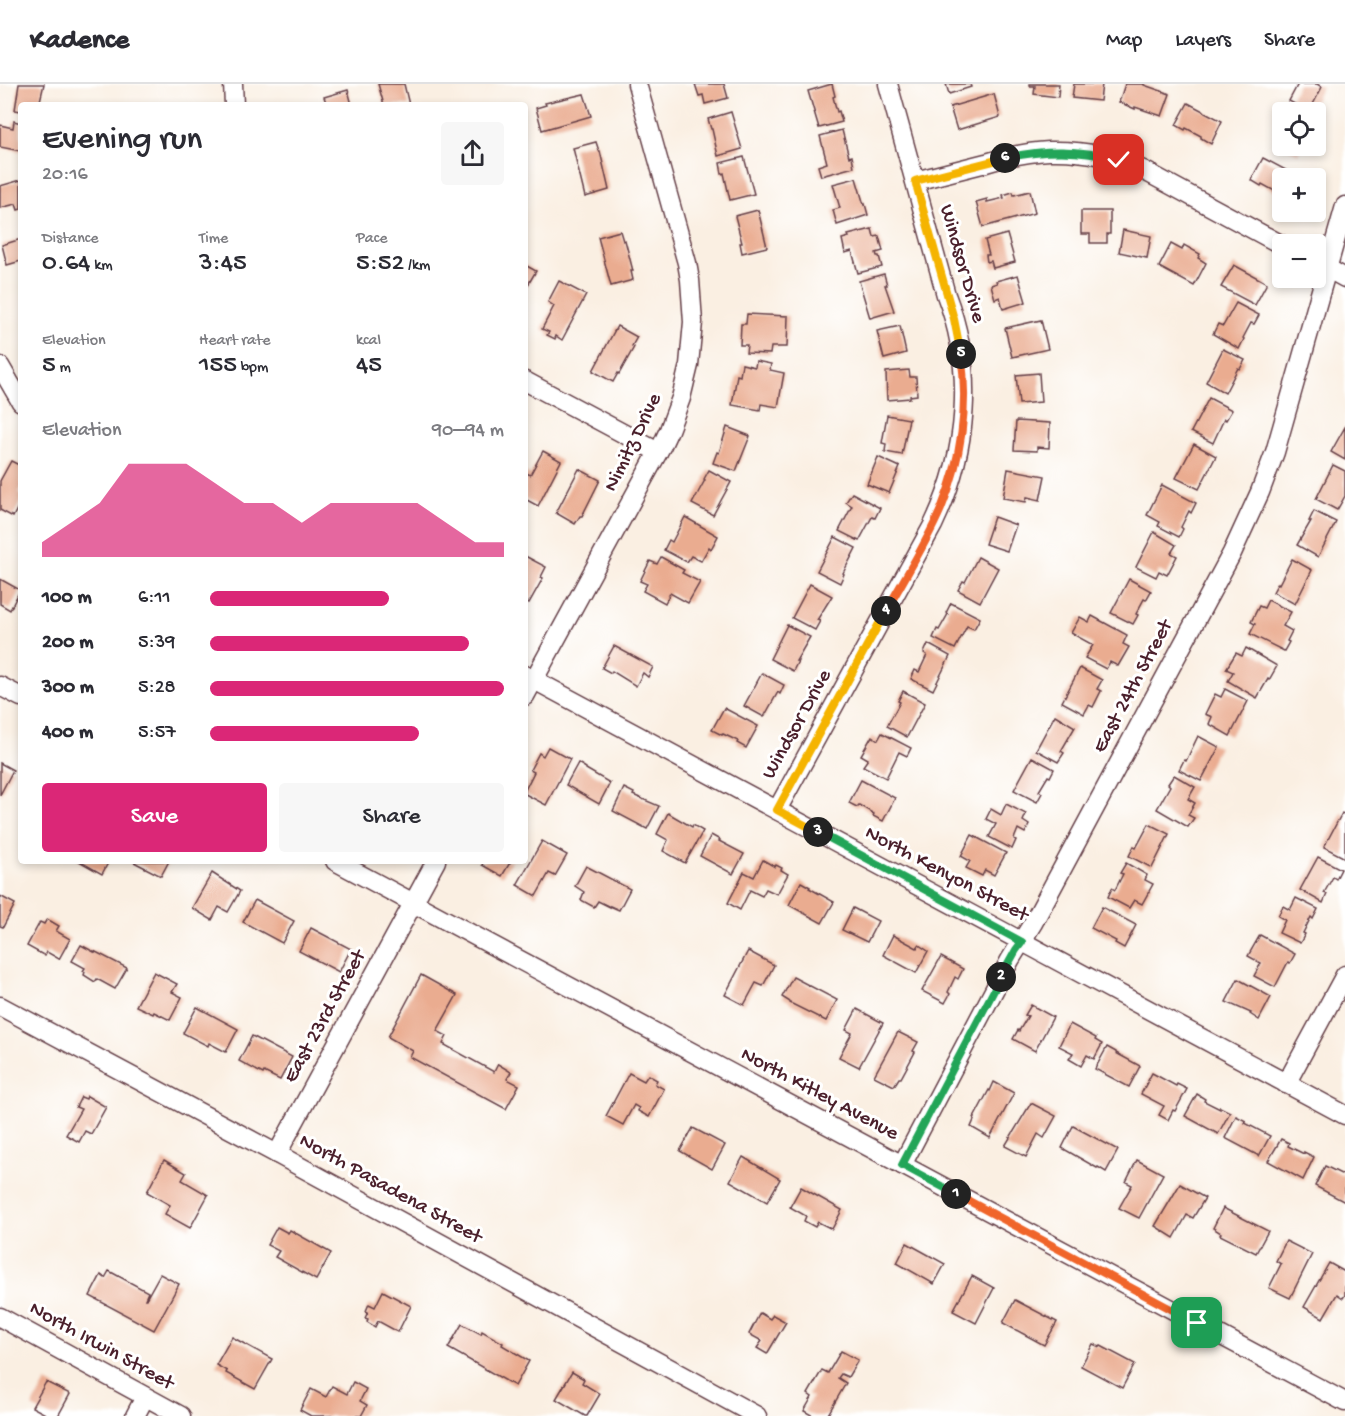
<!DOCTYPE html>
<html lang="en">
<head>
<meta charset="utf-8">
<style>
  :root { --surface:#fff; --page:#f7f7f7; --text:#2b2b33; --muted:#7c7c81; --line:#e1e1e2; --accent:#db2777 }
  body { margin:0; font-family:"Gochi Hand",sans-serif; background:var(--page); color:var(--text); height:100vh; display:flex; flex-direction:column; font-size:22px; white-space:nowrap }
  * { box-sizing:border-box; margin:0 }
  p { font-size:20px; color:var(--muted) }
  .icon { flex:none; width:33px; height:33px; fill:none; stroke:currentColor; stroke-width:2; stroke-linecap:round; stroke-linejoin:round }
  .map { position:relative; flex:1; overflow:hidden }
  .sheet { position:absolute; left:18px; top:18px; width:510px; height:762px; display:flex; flex-direction:column; background:var(--surface); border-radius:6px; box-shadow:0 3px 9px #0003 }
  .sheet>* { flex:none }
  .tools { position:absolute; left:1272px; top:18px; display:grid; gap:12px }
  .tools a { display:grid; place-items:center; width:54px; height:54px; border-radius:6px; background:var(--surface); box-shadow:0 3px 9px #0003; font-size:30px }
  .pin { position:absolute; display:grid; place-items:center; width:51px; height:51px; color:#fff; margin:-26px; border-radius:12px; box-shadow:0 3px 9px #0006 }
  .km { position:absolute; width:30px; height:30px; margin:-15px; border-radius:50%; background:#222; color:#fff; font-size:16px; line-height:30px; text-align:center }
  .round { display:grid; place-items:center; flex:none; width:63px; height:63px; border-radius:6px; background:var(--page) }
  .summary { display:flex; align-items:center; justify-content:space-between; height:102px; padding:0 24px }
  h1 { font-size:33px; font-weight:600; line-height:45px }
  .stats { display:grid; grid-template-columns:repeat(3,1fr); gap:9px; height:102px; padding:6px 24px }
  .stats div { display:grid; align-content:center }
  .stats b { font-size:26px; font-weight:600 }
  .stats small { font-size:16px; font-weight:400 }
  .stats p { font-size:16px }
  .chart { height:168px; padding:12px 24px }
  .chart p { display:flex; justify-content:space-between }
  .chart svg { width:100%; height:108px; margin-top:6px; fill:var(--accent); opacity:.7 }
  .action { display:flex; gap:12px; margin-top:auto; padding:12px 24px }
  .action a { flex:1; height:69px; border-radius:6px; background:var(--accent); color:#fff; font-size:24px; font-weight:600; line-height:69px; text-align:center }
  .action a+a { background:var(--page); color:var(--text) }
  ul { padding:0 24px; list-style:none; font-size:20px }
  li { display:grid; grid-template-columns:96px 72px 1fr; align-items:center; height:45px }
  li i { height:15px; border-radius:8px; background:var(--accent) }
  header { display:flex; align-items:center; gap:36px; box-sizing:border-box; height:84px; padding:0 30px; background:var(--surface); border-bottom:2px solid var(--line) }
  header strong { font-size:28px }
  nav { display:flex; gap:33px; margin-inline-start:auto; font-size:21px }
  .map>svg:first-child { display:block }
</style>
</head>
<body>
<header>
<strong>Kadence</strong>
<nav><a>Map</a><a>Layers</a><a>Share</a></nav>
</header>
<div class="map">
<svg width="1345" height="1332" viewBox="0 0 1345 1332">
  <rect width="100%" height="100%" fill="#fff"/>
  <filter id="ink" filterUnits="userSpaceOnUse"><feTurbulence type="fractalNoise" baseFrequency=".0167" numOctaves="2"/><feDisplacementMap in="SourceGraphic" scale="12" xChannelSelector="R" yChannelSelector="G"/><feConvolveMatrix kernelMatrix="1 2 1 2 8 2 1 2 1" color-interpolation-filters="sRGB"/></filter>
  <filter id="wash" filterUnits="userSpaceOnUse"><feTurbulence type="fractalNoise" baseFrequency=".008" numOctaves="4" result="noise"/><feDisplacementMap in="SourceGraphic" scale="24" xChannelSelector="R" yChannelSelector="G"/><feGaussianBlur stdDeviation="1.35" result="paint"/><feColorMatrix in="noise" values="0 0 0 0 0 0 0 0 0 0 0 0 0 0 0 0 0 1.4 0 .05"/><feComposite in="paint" operator="in"/></filter>
  <g filter="url(#wash)">
    <rect width="100%" height="100%" fill="#faefe2"/>
    <g id="blocks">
      <g fill="#eaac90">
        <polygon points="19,0 44,0 39,21 21,21 21,27 15,26"/>
        <polygon points="378,0 404,0 409,21 384,21"/>
        <polygon points="695,0 724,0 728,14 705,20 703,11 699,12"/>
        <polygon points="832,0 835,12 833,13 837,28 839,27 842,38 819,44 808,7"/>
        <polygon points="946,0 970,0 971,3 949,10"/>
        <polygon points="1030,0 1059,0 1058,13 1034,10 1035,2 1030,2"/>
        <polygon points="1074,0 1102,0 1100,17 1072,14"/>
        <polygon points="1125,0 1144,0 1144,1 1170,10 1162,32 1135,23 1135,25 1119,18"/>
        <polygon points="1298,0 1317,0 1322,3 1309,28 1289,17"/>
        <polygon points="348,6 352,21 327,21 324,13"/>
        <polygon points="584,10 591,32 542,46 536,24 546,21 545,19"/>
        <polygon points="994,10 1000,33 957,46 950,23"/>
        <polygon points="1188,19 1222,37 1211,60 1201,54 1201,52 1186,44 1185,46 1176,41"/>
        <polygon points="731,28 742,65 718,72 712,45 711,45 708,35"/>
        <polygon points="14,37 21,39 21,67 0,63 0,41 13,44"/>
        <polygon points="842,46 849,73 852,72 854,83 821,92 818,82 827,79 820,52"/>
        <polygon points="1282,49 1282,62 1302,62 1298,70 1277,60"/>
        <polygon points="596,58 599,67 600,67 609,106 585,113 573,64"/>
        <polygon points="744,73 754,110 730,116 724,89 722,90 720,79"/>
        <polygon points="1263,74 1297,92 1296,94 1282,94 1282,111 1262,100 1261,102 1251,96"/>
        <polygon points="856,94 864,121 865,120 868,131 837,141 833,126 840,124 833,100"/>
        <polygon points="21,96 21,125 18,126 16,120 0,124 0,102"/>
        <polygon points="1030,107 1035,129 983,143 976,118 987,115 987,118 1004,114 1003,111 1013,108 1014,111"/>
        <polygon points="758,126 767,163 742,169 740,159 742,159 735,132"/>
        <polygon points="1081,127 1110,127 1110,150 1107,150 1107,159 1090,159 1090,150 1081,150"/>
        <polygon points="872,145 874,153 879,152 883,167 876,169 877,172 879,172 882,183 858,189 852,167 845,169 842,155 849,153 848,151"/>
        <polygon points="1123,146 1151,152 1147,174 1119,168"/>
        <polygon points="620,147 623,157 625,156 633,187 631,187 633,196 611,202 598,153"/>
        <polygon points="1007,150 1015,178 993,184 991,177 987,178 986,171 989,171 985,156"/>
        <polygon points="21,155 21,177 7,181 2,161"/>
        <polygon points="1171,160 1182,166 1184,161 1200,170 1198,174 1206,179 1194,202 1159,183"/>
        <polygon points="525,181 536,187 525,206"/>
        <polygon points="1234,181 1267,199 1255,221 1221,203"/>
        <polygon points="884,190 887,201 885,201 894,227 870,234 859,197"/>
        <polygon points="1018,191 1026,218 1003,225 1000,213 995,215 991,201 997,199 996,197"/>
        <polygon points="559,197 586,211 562,256 556,252 555,255 547,251 549,248 542,245 554,222 548,218"/>
        <polygon points="1236,219 1259,231 1254,240 1251,239 1243,254 1244,255 1239,265 1213,250 1218,240 1223,242"/>
        <polygon points="747,230 788,232 787,263 771,263 770,270 746,269 747,261 740,261 741,240 746,240"/>
        <polygon points="1041,236 1048,265 1012,273 1005,244"/>
        <polygon points="617,242 637,253 632,262 634,263 619,290 618,289 613,298 593,287"/>
        <polygon points="900,242 906,269 884,275 877,247"/>
        <polygon points="1223,265 1245,276 1240,285 1238,284 1225,309 1206,298"/>
        <polygon points="756,277 771,280 770,286 784,289 778,323 761,320 760,326 732,321 737,291 740,292 742,280 755,283"/>
        <polygon points="909,286 910,293 916,293 917,311 910,312 910,314 887,316 886,288"/>
        <polygon points="1039,289 1041,318 1019,320 1016,291"/>
        <polygon points="1209,314 1232,326 1226,336 1224,335 1213,359 1191,348"/>
        <polygon points="887,331 909,335 902,371 885,368 886,360 882,359"/>
        <polygon points="1016,337 1050,339 1049,364 1037,363 1037,367 1014,366"/>
        <polygon points="727,343 750,352 736,387 713,379 717,368 719,369"/>
        <polygon points="1345,343 1345,376 1331,368"/>
        <polygon points="1194,360 1216,372 1199,405 1176,394"/>
        <polygon points="543,367 561,377 538,422 525,415 525,388 530,391"/>
        <polygon points="878,373 900,383 889,409 867,400"/>
        <polygon points="11,377 21,382 21,404 18,409 21,411 21,417 13,433 0,426 0,397"/>
        <polygon points="1333,381 1345,387 1345,412 1337,426 1316,415"/>
        <polygon points="579,385 600,396 582,432 580,432 575,440 556,429"/>
        <polygon points="1008,385 1045,392 1040,416 1027,413 1026,418 1003,414"/>
        <polygon points="709,386 731,398 713,431 692,420 705,396 704,395"/>
        <polygon points="1162,401 1196,419 1191,429 1189,427 1181,443 1183,445 1179,453 1158,442 1160,438 1147,431"/>
        <polygon points="852,409 880,424 875,434 872,433 859,457 839,447 852,422 846,418"/>
        <polygon points="1314,427 1336,438 1318,473 1297,461 1311,437 1309,437"/>
        <polygon points="685,433 718,452 711,465 709,463 701,477 691,472 687,478 664,466 669,456 672,458"/>
        <polygon points="994,433 1016,441 1007,467 985,460"/>
        <polygon points="1154,448 1176,461 1171,469 1177,472 1167,491 1159,487 1156,493 1136,483"/>
        <polygon points="835,453 856,464 843,489 844,490 840,499 817,487"/>
        <polygon points="525,472 546,483 541,493 543,494 529,519 527,518 525,522"/>
        <polygon points="661,473 684,486 682,489 700,498 688,519 670,509 665,519 643,507 647,500 640,497 650,477 657,480"/>
        <polygon points="978,473 998,484 980,518 958,506 963,497 965,498"/>
        <polygon points="1292,475 1312,486 1295,520 1273,508 1278,499 1279,500"/>
        <polygon points="0,495 20,506 10,526 0,520"/>
        <polygon points="1129,495 1151,507 1146,516 1144,515 1136,530 1138,531 1133,540 1111,529"/>
        <polygon points="810,500 832,512 817,536 820,537 815,546 792,534"/>
        <polygon points="1268,516 1291,528 1283,542 1292,547 1287,557 1289,558 1284,567 1250,550 1255,540 1251,538 1259,522 1264,524"/>
        <polygon points="951,519 980,534 974,545 967,542 955,565 933,554 937,545 939,546 948,530 946,529"/>
        <polygon points="1092,532 1127,551 1123,560 1129,563 1118,582 1110,578 1106,585 1085,574 1093,561 1071,549 1080,533 1089,538"/>
        <polygon points="787,541 810,553 796,577 798,577 793,587 770,575"/>
        <polygon points="928,560 950,572 933,606 911,595 915,586 919,588 927,571 924,569"/>
        <polygon points="614,562 653,583 648,593 643,589 636,602 612,587 611,589 602,584"/>
        <polygon points="1246,564 1277,582 1269,596 1268,595 1257,614 1228,597 1233,588 1226,585 1236,569 1242,572"/>
        <polygon points="1080,584 1102,596 1097,605 1101,607 1093,623 1089,621 1084,630 1062,618"/>
        <polygon points="762,589 784,601 780,610 778,608 764,633 744,622"/>
        <polygon points="1225,605 1248,617 1230,652 1209,640 1212,633 1205,630 1215,610 1221,613"/>
        <polygon points="903,607 925,619 907,653 887,642 900,618 898,617"/>
        <polygon points="724,624 758,642 746,664 737,659 738,657 723,650 722,651 712,646"/>
        <polygon points="1055,631 1075,643 1061,667 1064,669 1058,678 1036,666"/>
        <polygon points="882,649 911,664 907,672 899,668 886,694 863,682 868,675 861,671 872,652 878,656"/>
        <polygon points="1198,652 1219,663 1201,697 1179,686 1184,676 1186,677"/>
        <polygon points="548,663 570,675 546,721 525,710 525,706 534,688 530,686 539,669 543,672"/>
        <polygon points="1032,673 1054,685 1050,693 1048,692 1039,707 1042,709 1037,718 1014,706"/>
        <polygon points="0,679 13,686 0,711"/>
        <polygon points="578,679 586,684 586,685 610,699 599,720 566,701"/>
        <polygon points="1174,691 1195,703 1188,715 1195,719 1188,731 1194,734 1188,743 1157,725 1170,702 1168,700"/>
        <polygon points="861,696 895,714 883,737 873,732 874,730 859,721 857,723 849,719"/>
        <polygon points="624,704 634,709 633,711 659,722 647,745 613,727"/>
        <polygon points="1006,720 1026,730 1023,737 1029,741 1025,749 1018,745 1014,755 1016,756 1012,765 989,753 996,740 986,735 991,725 1001,731"/>
        <polygon points="668,729 692,743 693,741 703,747 685,779 663,767 668,756 657,750"/>
        <polygon points="1342,729 1345,731 1345,774 1324,763"/>
        <polygon points="1149,740 1169,750 1152,784 1129,772 1134,762 1136,764"/>
        <polygon points="711,751 720,756 719,757 744,770 733,790 700,772"/>
        <polygon points="972,751 1006,769 994,791 985,786 982,792 966,784 970,777 961,772"/>
        <polygon points="542,757 567,771 555,792 549,789 536,812 517,801"/>
        <polygon points="1318,773 1341,785 1336,795 1333,793 1324,809 1327,810 1323,819 1300,806"/>
        <polygon points="763,776 775,783 776,781 782,784 781,786 788,790 777,810 766,805 762,812 750,806 740,826 728,819 744,788 754,793"/>
        <polygon points="79,777 109,777 102,790"/>
        <polygon points="132,777 169,777 161,792"/>
        <polygon points="484,777 511,777 502,792 482,781"/>
        <polygon points="1126,779 1147,791 1145,796 1153,800 1142,820 1134,816 1129,824 1108,813 1112,804 1115,806 1123,790 1120,789"/>
        <polygon points="586,782 630,805 619,826 610,822 610,823 598,817 594,823 581,816 584,808 575,802"/>
        <polygon points="212,789 240,807 228,828 219,823 212,836 192,824"/>
        <polygon points="801,798 810,803 809,804 834,818 822,839 789,821"/>
        <polygon points="0,812 15,820 3,843 0,842"/>
        <polygon points="1296,814 1318,825 1313,835 1311,833 1303,849 1305,850 1300,859 1279,849 1285,836 1278,832 1283,822 1290,826"/>
        <polygon points="255,816 294,837 282,859 243,838"/>
        <polygon points="1102,823 1136,841 1124,864 1115,859 1116,857 1091,844"/>
        <polygon points="853,824 878,837 867,858 842,846"/>
        <polygon points="47,835 59,842 56,847 70,855 59,875 47,868 45,872 27,862 40,838 44,840"/>
        <polygon points="311,844 351,865 339,888 299,867"/>
        <polygon points="893,851 917,864 919,861 928,867 916,889 883,871"/>
        <polygon points="1260,851 1295,870 1290,879 1288,878 1275,903 1254,892 1261,879 1248,872"/>
        <polygon points="81,861 94,868 94,867 127,884 115,905 97,895 95,898 84,891 85,888 83,887 85,884 72,877"/>
        <polygon points="748,867 774,881 763,902 756,899 744,921 725,911"/>
        <polygon points="941,873 963,885 958,895 955,893 948,908 950,910 945,919 922,907"/>
        <polygon points="154,888 177,900 172,908 182,913 170,936 154,928 153,930 136,922"/>
        <polygon points="421,891 457,911 437,947 447,952 443,960 494,988 498,980 511,988 507,995 519,1001 506,1025 410,973 413,967 388,953"/>
        <polygon points="793,893 837,916 826,937 790,919 790,918 782,913"/>
        <polygon points="1238,895 1271,913 1259,936 1250,930 1251,929 1226,918"/>
        <polygon points="1031,921 1053,933 1035,967 1013,955 1018,946 1019,947 1028,932 1025,931"/>
        <polygon points="197,923 238,945 226,968 209,959 208,962 183,949"/>
        <polygon points="857,925 883,939 859,983 839,973 852,949 846,946"/>
        <polygon points="1070,940 1096,954 1095,956 1102,960 1094,975 1087,971 1081,982 1069,975 1073,969 1059,962"/>
        <polygon points="898,948 918,958 913,967 915,968 901,994 899,994 894,1002 874,992"/>
        <polygon points="252,952 292,973 280,996 264,988 263,990 239,977"/>
        <polygon points="1107,963 1116,968 1116,969 1140,982 1129,1003 1095,985"/>
        <polygon points="629,989 644,997 648,991 657,996 655,1000 664,1005 649,1033 638,1027 639,1024 634,1021 623,1041 606,1032"/>
        <polygon points="1152,989 1176,1002 1177,1000 1187,1005 1175,1027 1173,1026 1168,1036 1159,1031 1164,1022 1141,1010"/>
        <polygon points="994,998 1014,1009 990,1054 971,1043 975,1034 974,1034 989,1006 990,1007"/>
        <polygon points="1197,1010 1205,1015 1204,1017 1220,1025 1220,1023 1230,1028 1218,1050 1185,1032"/>
        <polygon points="87,1012 106,1023 91,1050 85,1047 79,1058 66,1051 81,1025 76,1023 81,1013 86,1015"/>
        <polygon points="1031,1019 1056,1032 1044,1054 1038,1050 1026,1073 1005,1062"/>
        <polygon points="1236,1032 1246,1037 1245,1039 1270,1052 1259,1072 1225,1054"/>
        <polygon points="1073,1042 1118,1066 1106,1088 1098,1083 1097,1084 1062,1064"/>
        <polygon points="693,1044 725,1061 712,1085 680,1067"/>
        <polygon points="1281,1055 1289,1059 1288,1062 1304,1070 1304,1068 1314,1073 1303,1096 1268,1077"/>
        <polygon points="743,1073 780,1095 767,1118 730,1097"/>
        <polygon points="164,1076 186,1089 182,1096 208,1111 190,1144 165,1130 170,1121 147,1108"/>
        <polygon points="1137,1076 1163,1090 1139,1134 1119,1124 1132,1101 1126,1098"/>
        <polygon points="1325,1082 1345,1092 1345,1118 1315,1102"/>
        <polygon points="1180,1100 1205,1114 1193,1134 1187,1131 1174,1154 1155,1142"/>
        <polygon points="801,1103 842,1126 832,1145 818,1138 815,1143 804,1137 806,1132 790,1123"/>
        <polygon points="1223,1124 1268,1147 1256,1169 1220,1151 1221,1149 1213,1144"/>
        <polygon points="277,1143 288,1149 290,1146 331,1169 316,1196 275,1173 279,1167 267,1161"/>
        <polygon points="1286,1157 1312,1170 1290,1214 1269,1204 1281,1180 1276,1177"/>
        <polygon points="907,1159 945,1180 934,1200 897,1179"/>
        <polygon points="1329,1179 1345,1188 1345,1211 1343,1214 1337,1210 1323,1234 1304,1223"/>
        <polygon points="109,1187 148,1208 145,1215 146,1215 160,1190 179,1200 154,1246 90,1212 101,1191 105,1194"/>
        <polygon points="972,1192 994,1204 976,1239 953,1227"/>
        <polygon points="383,1207 411,1222 398,1248 378,1237 375,1243 367,1238 368,1235 365,1234 368,1228 366,1227 369,1220 375,1223"/>
        <polygon points="1015,1216 1057,1238 1044,1261 1003,1239"/>
        <polygon points="760,1229 770,1235 773,1231 786,1238 767,1270 757,1264 762,1257 749,1250"/>
        <polygon points="462,1240 481,1250 482,1247 503,1259 502,1261 529,1277 515,1302 448,1264"/>
        <polygon points="232,1253 272,1275 255,1305 226,1289 227,1287 216,1281"/>
        <polygon points="1093,1260 1100,1263 1101,1262 1135,1280 1122,1304 1081,1282"/>
        <polygon points="841,1267 858,1276 848,1293 841,1290 838,1294 846,1299 827,1332 813,1332 804,1327 812,1313 808,1310 822,1286 828,1289"/>
        <polygon points="572,1288 584,1295 582,1299 600,1310 587,1332 585,1332 556,1315"/>
        <polygon points="46,1298 70,1310 58,1332 49,1332 32,1323"/>
        <polygon points="353,1298 366,1305 360,1317 367,1321 361,1332 311,1332 300,1326 311,1305 326,1313 332,1302 347,1310"/>
      </g>
    </g>
  </g>
  <g filter="url(#ink)">
    <use href="#blocks" fill-opacity="0" stroke="#643e46" stroke-width="1.5"/>
    <g fill="none" stroke-linecap="round" stroke-linejoin="round">
      <g stroke="#643e46" stroke-width="21">
        <g id="minor">
          <polyline points="233,0 234,21"/>
          <path d="M915,97C938,91 962,85 986,79C1006,73 1028,68 1049,67C1081,66 1113,72 1143,86L1282,161"/>
          <polyline points="1316,178 1345,194"/>
          <polyline points="0,282 21,318"/>
          <polyline points="525,297 658,368"/>
          <polyline points="525,591 1345,1031"/>
          <polyline points="0,602 21,613"/>
          <polyline points="525,612 662,361 669,346 681,314 689,281 693,238 690,196 687,179 637,0"/>
          <path d="M777,726L933,441C968,368 975,286 946,211L888,0"/>
          <polyline points="335,777 1345,1318"/>
          <polyline points="0,922 277,1070 757,1332"/>
          <polyline points="1286,1000 1345,891"/>
          <polyline points="277,1070 436,777"/>
          <polyline points="902,1081 1010,876 1033,839 1232,469 1260,408 1275,368 1345,122"/>
          <polyline points="0,1233 181,1332"/>
          <polyline points="135,1332 145,1313"/>
        </g>
      </g>
      <use href="#minor" stroke="#fff" stroke-width="18"/>
    </g>
  </g>
  <g fill="none" stroke-linecap="round" stroke-linejoin="round" filter="url(#ink)">
    <g stroke="#fff" stroke-width="12">
      <polyline id="split-1" points="956,1110 1197,1239"/>
    </g>
    <g stroke="#fff" stroke-width="12">
      <polyline id="split-2" points="956,1110 902,1081 1001,893"/>
    </g>
    <g stroke="#fff" stroke-width="12">
      <polyline id="split-3" points="818,748 1022,858 1016,866 1001,893"/>
    </g>
    <g stroke="#fff" stroke-width="12">
      <polyline id="split-4" points="818,748 777,726 886,527"/>
    </g>
    <g stroke="#fff" stroke-width="12">
      <path id="split-5" d="M886,527C905,493 926,460 941,425C961,377 969,322 961,270"/>
    </g>
    <g stroke="#fff" stroke-width="12">
      <polyline id="split-6" points="961,270 954,235 915,97 1005,74"/>
    </g>
    <g stroke="#fff" stroke-width="12">
      <path id="split-7" d="M1005,74C1045,65 1079,65 1119,76"/>
    </g>
    <use href="#split-1" stroke="#f0652b" stroke-width="8"/>
    <use href="#split-2" stroke="#22a559" stroke-width="8"/>
    <use href="#split-3" stroke="#22a559" stroke-width="8"/>
    <use href="#split-4" stroke="#f5b400" stroke-width="8"/>
    <use href="#split-5" stroke="#f0652b" stroke-width="8"/>
    <use href="#split-6" stroke="#f5b400" stroke-width="8"/>
    <use href="#split-7" stroke="#22a559" stroke-width="8"/>
  </g>
  <g text-anchor="middle" dominant-baseline="central" stroke-width="6" stroke-linejoin="round" paint-order="stroke">
    <g font-size="21" fill="#4a1f2b" stroke="#fff">
      <text transform="translate(961 180) rotate(74)">Windsor Drive</text>
      <text transform="translate(634 359) rotate(-64)">Nimitz Drive</text>
      <text transform="translate(1134 603) rotate(-62)">East 24th Street</text>
      <text transform="translate(798 641) rotate(-61)">Windsor Drive</text>
      <text transform="translate(946 791) rotate(28)">North Kenyon Street</text>
      <text transform="translate(326 933) rotate(-61)">East 23rd Street</text>
      <text transform="translate(819 1011) rotate(28)">North Kitley Avenue</text>
      <text transform="translate(390 1106) rotate(29)">North Pasadena Street</text>
      <text transform="translate(101 1263) rotate(29)">North Irwin Street</text>
    </g>
  </g>
</svg>
<div class="tools">
<a><svg class="icon" aria-label="locate" viewBox="0 0 24 24"><circle cx="12" cy="12" r="6"/><path d="M12 2v4M12 18v4M2 12h4M18 12h4"/></svg></a>
<a>+</a>
<a>−</a>
</div>
<div class="pin" style="left:1197px;top:1239px;background:#1e9e55"><svg class="icon" aria-label="arrive" viewBox="0 0 24 24"><path d="M6 21V4h12l-3 4 3 4H6"/></svg></div>
<div class="pin" style="left:1119px;top:76px;background:#d93025"><svg class="icon" aria-label="check" viewBox="0 0 24 24"><path d="M5 12l5 5 9-10"/></svg></div>
<b class="km" style="left:956px;top:1110px">1</b>
<b class="km" style="left:1001px;top:893px">2</b>
<b class="km" style="left:818px;top:748px">3</b>
<b class="km" style="left:886px;top:527px">4</b>
<b class="km" style="left:961px;top:270px">5</b>
<b class="km" style="left:1005px;top:74px">6</b>
<section class="sheet">
<div class="summary"><div><h1>Evening run</h1><p>20:16</p></div><a class="round"><svg class="icon" aria-label="share" viewBox="0 0 24 24"><path d="M12 15V3M7 8l5-5 5 5M5 13v7h14v-7"/></svg></a></div>
<div class="stats">
<div><p>Distance</p><b>0.64<small> km</small></b></div>
<div><p>Time</p><b>3:45</b></div>
<div><p>Pace</p><b>5:52<small> /km</small></b></div>
</div>
<div class="stats">
<div><p>Elevation</p><b>5<small> m</small></b></div>
<div><p>Heart rate</p><b>155<small> bpm</small></b></div>
<div><p>kcal</p><b>45</b></div>
</div>
<div class="chart"><p><span>Elevation</span>90–94 m</p>
<svg viewBox="0 0 160 44" preserveAspectRatio="none"><path d="M0 44V38L10 30L20 22L30 6L40 6L50 6L60 14L70 22L80 22L90 30L100 22L110 22L120 22L130 22L140 30L150 38L160 38V44z"/></svg>
</div>
<ul>
<li><b>100 m</b>6:11<i style="width:61%"></i></li>
<li><b>200 m</b>5:39<i style="width:88%"></i></li>
<li><b>300 m</b>5:28<i style="width:100%"></i></li>
<li><b>400 m</b>5:57<i style="width:71%"></i></li>
</ul>
<div class="action"><a>Save</a><a>Share</a></div>
</section>
</div>
</body>
</html>
